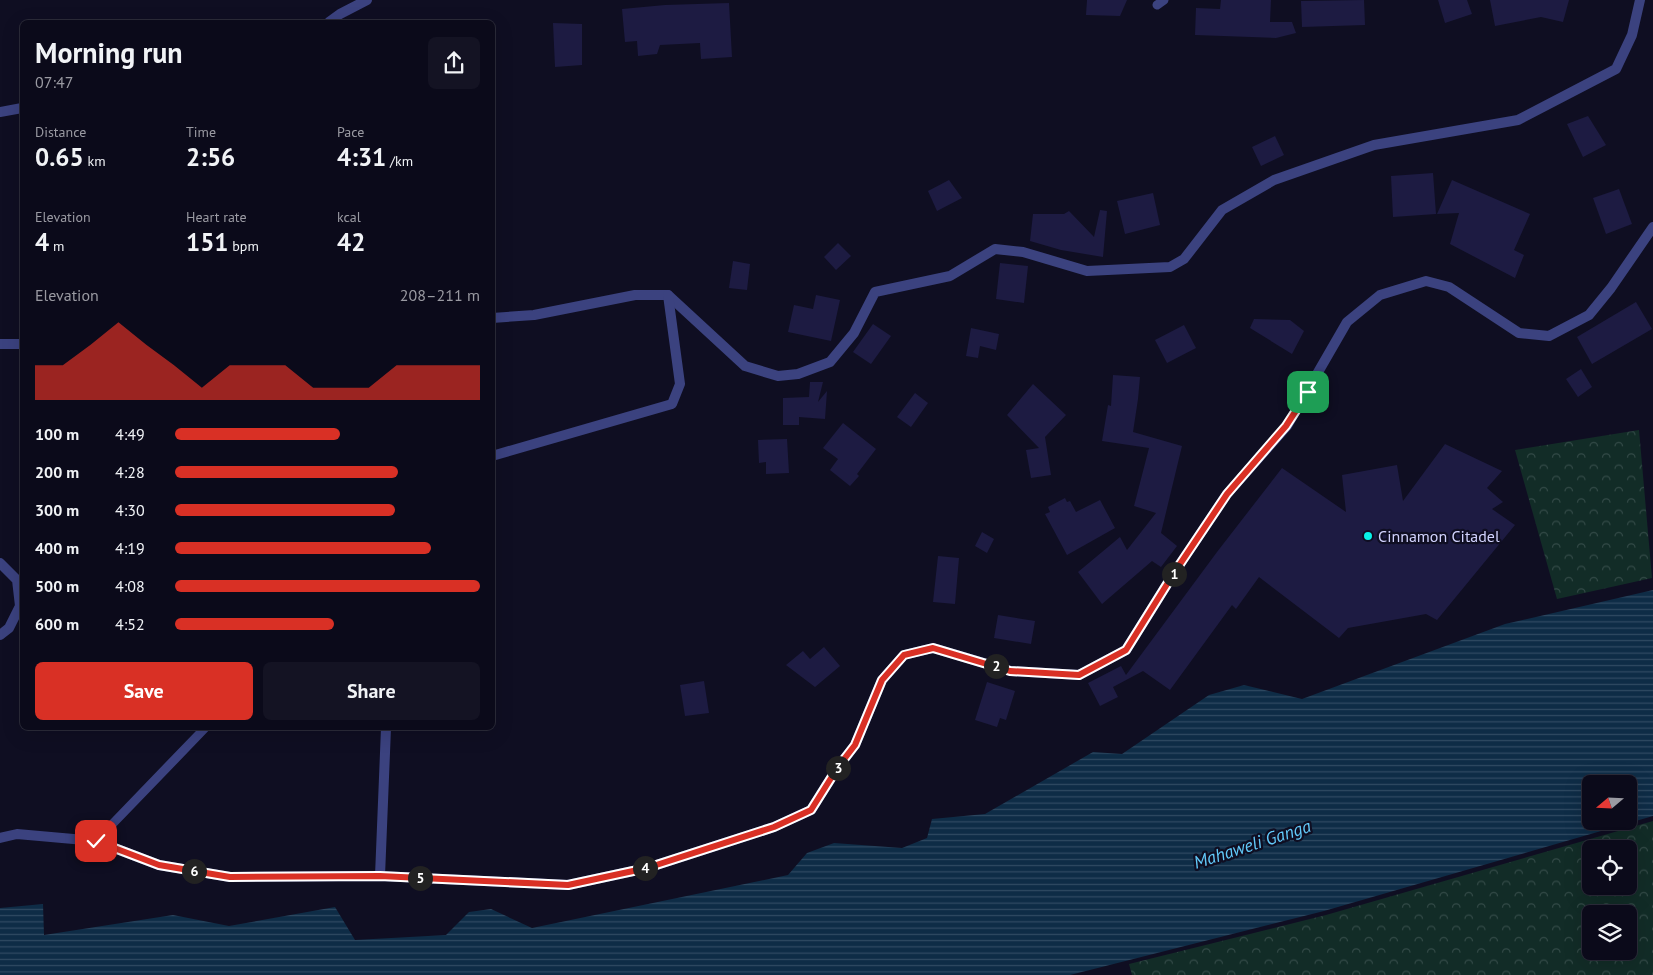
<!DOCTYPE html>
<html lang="en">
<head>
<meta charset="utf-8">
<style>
  :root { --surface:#0b0a1a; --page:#141323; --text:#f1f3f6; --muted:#9a9aa2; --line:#2b2b39; --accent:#d93025 }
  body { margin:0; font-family:"PT Sans",sans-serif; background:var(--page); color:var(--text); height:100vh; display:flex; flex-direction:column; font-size:19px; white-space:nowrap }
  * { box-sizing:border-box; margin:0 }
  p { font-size:16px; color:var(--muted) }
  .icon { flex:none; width:28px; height:28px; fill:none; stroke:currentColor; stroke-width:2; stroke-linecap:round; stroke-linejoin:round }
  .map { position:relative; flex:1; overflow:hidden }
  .drawer { position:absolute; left:20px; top:20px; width:475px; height:710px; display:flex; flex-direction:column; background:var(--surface); border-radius:8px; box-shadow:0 5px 20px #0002,0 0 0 1px var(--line) }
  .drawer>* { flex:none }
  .needle { width:32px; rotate:251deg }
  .tools { position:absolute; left:1582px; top:775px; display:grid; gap:10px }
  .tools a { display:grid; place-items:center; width:55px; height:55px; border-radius:8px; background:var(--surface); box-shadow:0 5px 20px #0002,0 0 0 1px var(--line); font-size:25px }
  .pin { position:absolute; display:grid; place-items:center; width:42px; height:42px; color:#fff; margin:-21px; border-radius:10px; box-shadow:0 2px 8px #0006 }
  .km { position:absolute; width:25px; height:25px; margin:-12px; border-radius:50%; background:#222; color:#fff; font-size:14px; line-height:25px; text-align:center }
  .round { display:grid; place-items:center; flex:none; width:52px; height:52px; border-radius:8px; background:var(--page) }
  .headline { display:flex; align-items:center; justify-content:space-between; height:85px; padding:0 15px }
  h1 { font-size:28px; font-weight:700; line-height:38px }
  .metrics { display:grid; grid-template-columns:repeat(3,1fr); gap:8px; height:85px; padding:5px 15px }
  .metrics div { display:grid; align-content:center }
  .metrics b { font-size:25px; font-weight:700 }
  .metrics small { font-size:14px; font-weight:400 }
  .metrics p { font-size:14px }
  .chart { height:140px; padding:10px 15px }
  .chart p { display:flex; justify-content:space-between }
  .chart svg { width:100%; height:90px; margin-top:5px; fill:var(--accent); opacity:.7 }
  .action { display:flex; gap:10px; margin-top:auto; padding:10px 15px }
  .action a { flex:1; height:58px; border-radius:8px; background:var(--accent); color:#fff; font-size:20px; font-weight:700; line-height:58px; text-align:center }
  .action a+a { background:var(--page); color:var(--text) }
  ul { padding:0 15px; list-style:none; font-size:16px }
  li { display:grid; grid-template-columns:80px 60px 1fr; align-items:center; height:38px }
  li i { height:12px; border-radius:6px; background:var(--accent) }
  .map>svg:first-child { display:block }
</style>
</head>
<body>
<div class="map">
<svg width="1653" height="975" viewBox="0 0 1653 975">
  <defs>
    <pattern id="forest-crowns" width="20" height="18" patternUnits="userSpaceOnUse" patternTransform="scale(1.25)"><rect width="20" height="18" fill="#122c27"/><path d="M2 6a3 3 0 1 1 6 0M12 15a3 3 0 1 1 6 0" fill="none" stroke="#334a47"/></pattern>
    <pattern id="water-rules" width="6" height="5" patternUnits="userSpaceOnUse" patternTransform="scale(1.25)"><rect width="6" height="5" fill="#0e2c46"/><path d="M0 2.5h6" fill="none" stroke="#304a62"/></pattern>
  </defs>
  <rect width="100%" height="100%" fill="#0f0e22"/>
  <g fill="url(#forest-crowns)" fill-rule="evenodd">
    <polygon points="1639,430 1652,578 1557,599 1515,450"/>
    <path d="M1653,821V975H1132L1129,964L1326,915ZM1591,849H1629V886H1591ZM1591,914H1629V951H1591Z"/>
  </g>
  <path fill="url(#water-rules)" fill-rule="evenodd" d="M1653,590V816L1324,911L1070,975H0V908L43,904L44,935L173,915L229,926L335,907L355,940L446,935L469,912L491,909L532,928L788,875L807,853L834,843L902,848L927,838L932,819L985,814L1093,752L1122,754L1209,695L1244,685L1302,699L1505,624ZM1591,784H1629V821H1591Z"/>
  <g fill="#1d1b42">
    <polygon points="1087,0 1127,0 1120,16 1086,15"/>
    <polygon points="1221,0 1271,0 1270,22 1292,22 1296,33 1276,38 1195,35 1196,8 1220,9"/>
    <polygon points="1364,0 1365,25 1302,27 1301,1"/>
    <polygon points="1438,0 1467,0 1472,14 1445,23"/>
    <polygon points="1490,0 1569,0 1563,22 1541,17 1495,26"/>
    <polygon points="729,3 732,57 701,59 700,43 660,45 657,54 638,56 637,41 625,42 622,9 665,5"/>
    <polygon points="553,23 582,24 582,65 555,67"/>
    <polygon points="1588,116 1606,145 1583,157 1567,124"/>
    <polygon points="1275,136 1284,155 1261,166 1252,147"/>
    <polygon points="1433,173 1436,214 1393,217 1391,176"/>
    <polygon points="949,180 962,198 937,211 928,191"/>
    <polygon points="1452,180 1530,214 1514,250 1524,255 1515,278 1450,244 1459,213 1437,214"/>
    <polygon points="1619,189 1632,224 1606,234 1593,198"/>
    <polygon points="1153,193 1160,225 1125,234 1117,201"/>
    <polygon points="1100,210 1107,211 1103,257 1061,250 1030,241 1033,214 1064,214 1069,211 1094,237"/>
    <polygon points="838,243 851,256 836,270 824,257"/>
    <polygon points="733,261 750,264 747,290 729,288"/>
    <polygon points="1000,263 1028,266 1024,303 996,299"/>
    <polygon points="816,295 840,300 831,341 788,332 794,305 813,309"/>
    <polygon points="1636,302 1652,329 1592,364 1577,337"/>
    <polygon points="1254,319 1290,320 1304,331 1292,354 1250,328"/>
    <polygon points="873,324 891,336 871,364 853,352"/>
    <polygon points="1184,325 1196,348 1167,363 1155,340"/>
    <polygon points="971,328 999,334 996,350 980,346 978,358 966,356"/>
    <polygon points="1581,369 1592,387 1578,397 1566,379"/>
    <polygon points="1113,375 1140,377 1138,399 1133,432 1182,446 1161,533 1177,546 1161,567 1152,561 1102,604 1078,572 1120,537 1127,550 1156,513 1134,506 1149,448 1102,441 1108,405 1111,406"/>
    <polygon points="810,382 823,382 818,402 827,391 825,419 799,417 799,425 783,425 783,398 809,397"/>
    <polygon points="1033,384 1066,415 1045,437 1051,475 1031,478 1026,450 1039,448 1007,415"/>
    <polygon points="915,393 928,403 911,427 897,417"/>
    <polygon points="843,423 876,449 857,474 859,476 850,486 830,470 838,459 823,448"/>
    <polygon points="787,439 789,473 766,474 766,462 759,463 758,440"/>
    <polygon points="1445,444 1502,471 1487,488 1503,502 1492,509 1515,525 1437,620 1426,614 1348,628 1339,638 1259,577 1236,609 1232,605 1170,690 1143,671 1113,687 1118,697 1100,706 1088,683 1121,666 1126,675 1217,552 1282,468 1346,512 1342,475 1397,465 1403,501"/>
    <polygon points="1065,498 1067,502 1070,501 1076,512 1100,500 1115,528 1067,555 1045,514 1050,512 1048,507"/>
    <polygon points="982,532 994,539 987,553 975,546"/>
    <polygon points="938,556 959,558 955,604 933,602"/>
    <polygon points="998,615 1035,621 1031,644 994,638"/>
    <polygon points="824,647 840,666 815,687 786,665 803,651 810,659"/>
    <polygon points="704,681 709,713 685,716 680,685"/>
    <polygon points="987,682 1015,691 1006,720 1000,718 997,727 975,720"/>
  </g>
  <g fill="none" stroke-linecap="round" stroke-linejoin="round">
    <g stroke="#3b427f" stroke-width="9">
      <polyline points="1157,5 1164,0"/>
      <polyline points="96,841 205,728"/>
    </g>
    <g stroke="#3b427f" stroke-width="10">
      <polyline points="329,22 340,14 367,0"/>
      <polyline points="0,112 22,108"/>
      <polyline points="492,318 534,315 635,295 668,295 745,366 778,376 798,374 830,362 854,333 875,292 950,276 995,249 1023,252 1087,271 1170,267 1184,259 1222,210 1274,180 1374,145 1518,120 1616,69 1632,35 1640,0"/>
      <polyline points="0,344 22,344"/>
      <polyline points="492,456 672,404 680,384 668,295"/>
      <polyline points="0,563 17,580 20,606 9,628 0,635"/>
      <polyline points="380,876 386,728"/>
    </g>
    <polyline stroke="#3b427f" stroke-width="10" points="0,838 17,834 96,841 159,865 230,877 380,876 568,885 647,868 774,827 811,810 838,767 855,745 882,680 904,655 933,648 1011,671 1079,675 1126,650 1174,573 1227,494 1287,426 1347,322 1380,295 1426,281 1449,287 1519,333 1549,336 1589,315 1611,288 1653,227"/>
  </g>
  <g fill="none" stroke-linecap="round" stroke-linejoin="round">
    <g stroke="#fff" stroke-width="10">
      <polyline id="route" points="96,841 159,865 230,877 380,876 568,885 647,868 774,827 811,810 838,767 855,745 882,680 904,655 933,648 1010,671 1079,675 1126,650 1174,573 1227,494 1286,426 1308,392"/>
    </g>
    <use href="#route" stroke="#d93025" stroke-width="6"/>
  </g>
  <circle fill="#08f2e7" stroke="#0f0e22" stroke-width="2" cx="1368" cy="536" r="5"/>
  <g text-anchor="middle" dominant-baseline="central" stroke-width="4.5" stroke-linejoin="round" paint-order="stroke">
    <g font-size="16" fill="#d1d2fd" stroke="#0f0e22" text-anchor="start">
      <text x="1378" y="536">Cinnamon Citadel</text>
    </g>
    <g font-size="18" font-style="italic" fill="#62cafa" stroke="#0f0e22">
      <text transform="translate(1252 844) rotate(-18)">Mahaweli Ganga</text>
    </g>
  </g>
</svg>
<div class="tools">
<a><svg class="needle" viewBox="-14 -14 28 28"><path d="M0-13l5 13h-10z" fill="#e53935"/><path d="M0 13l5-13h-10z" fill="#9a9aa2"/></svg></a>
<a><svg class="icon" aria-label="locate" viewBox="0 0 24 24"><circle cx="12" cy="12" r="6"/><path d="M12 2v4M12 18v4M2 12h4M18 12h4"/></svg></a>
<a><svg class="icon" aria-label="layers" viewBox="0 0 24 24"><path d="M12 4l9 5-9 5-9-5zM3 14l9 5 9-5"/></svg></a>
</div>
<div class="pin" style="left:1308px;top:392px;background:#1e9e55"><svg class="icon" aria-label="arrive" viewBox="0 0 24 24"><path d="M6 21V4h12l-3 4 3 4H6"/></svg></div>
<div class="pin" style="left:96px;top:841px;background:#d93025"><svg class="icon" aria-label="check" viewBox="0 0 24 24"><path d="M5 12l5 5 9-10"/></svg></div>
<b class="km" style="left:1174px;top:574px">1</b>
<b class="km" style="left:996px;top:666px">2</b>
<b class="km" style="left:838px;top:768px">3</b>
<b class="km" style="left:645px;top:868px">4</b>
<b class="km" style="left:420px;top:878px">5</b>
<b class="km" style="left:194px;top:871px">6</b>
<section class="drawer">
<div class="headline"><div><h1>Morning run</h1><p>07:47</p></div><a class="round"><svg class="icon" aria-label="share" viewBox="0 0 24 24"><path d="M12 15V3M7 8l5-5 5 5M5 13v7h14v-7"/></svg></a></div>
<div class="metrics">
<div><p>Distance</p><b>0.65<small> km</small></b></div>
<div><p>Time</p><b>2:56</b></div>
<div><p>Pace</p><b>4:31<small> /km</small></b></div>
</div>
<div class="metrics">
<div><p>Elevation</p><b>4<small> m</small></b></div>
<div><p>Heart rate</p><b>151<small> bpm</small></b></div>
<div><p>kcal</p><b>42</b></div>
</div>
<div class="chart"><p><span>Elevation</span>208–211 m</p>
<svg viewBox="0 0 160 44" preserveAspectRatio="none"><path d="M0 44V27L10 27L20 17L30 6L40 17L50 27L60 38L70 27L80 27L90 27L100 38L110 38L120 38L130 27L140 27L150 27L160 27V44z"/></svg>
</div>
<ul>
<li><b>100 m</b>4:49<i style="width:54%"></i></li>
<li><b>200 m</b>4:28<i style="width:73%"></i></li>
<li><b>300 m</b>4:30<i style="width:72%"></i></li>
<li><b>400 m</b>4:19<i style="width:84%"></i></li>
<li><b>500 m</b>4:08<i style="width:100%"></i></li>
<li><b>600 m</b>4:52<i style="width:52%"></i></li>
</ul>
<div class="action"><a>Save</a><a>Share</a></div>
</section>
</div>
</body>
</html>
